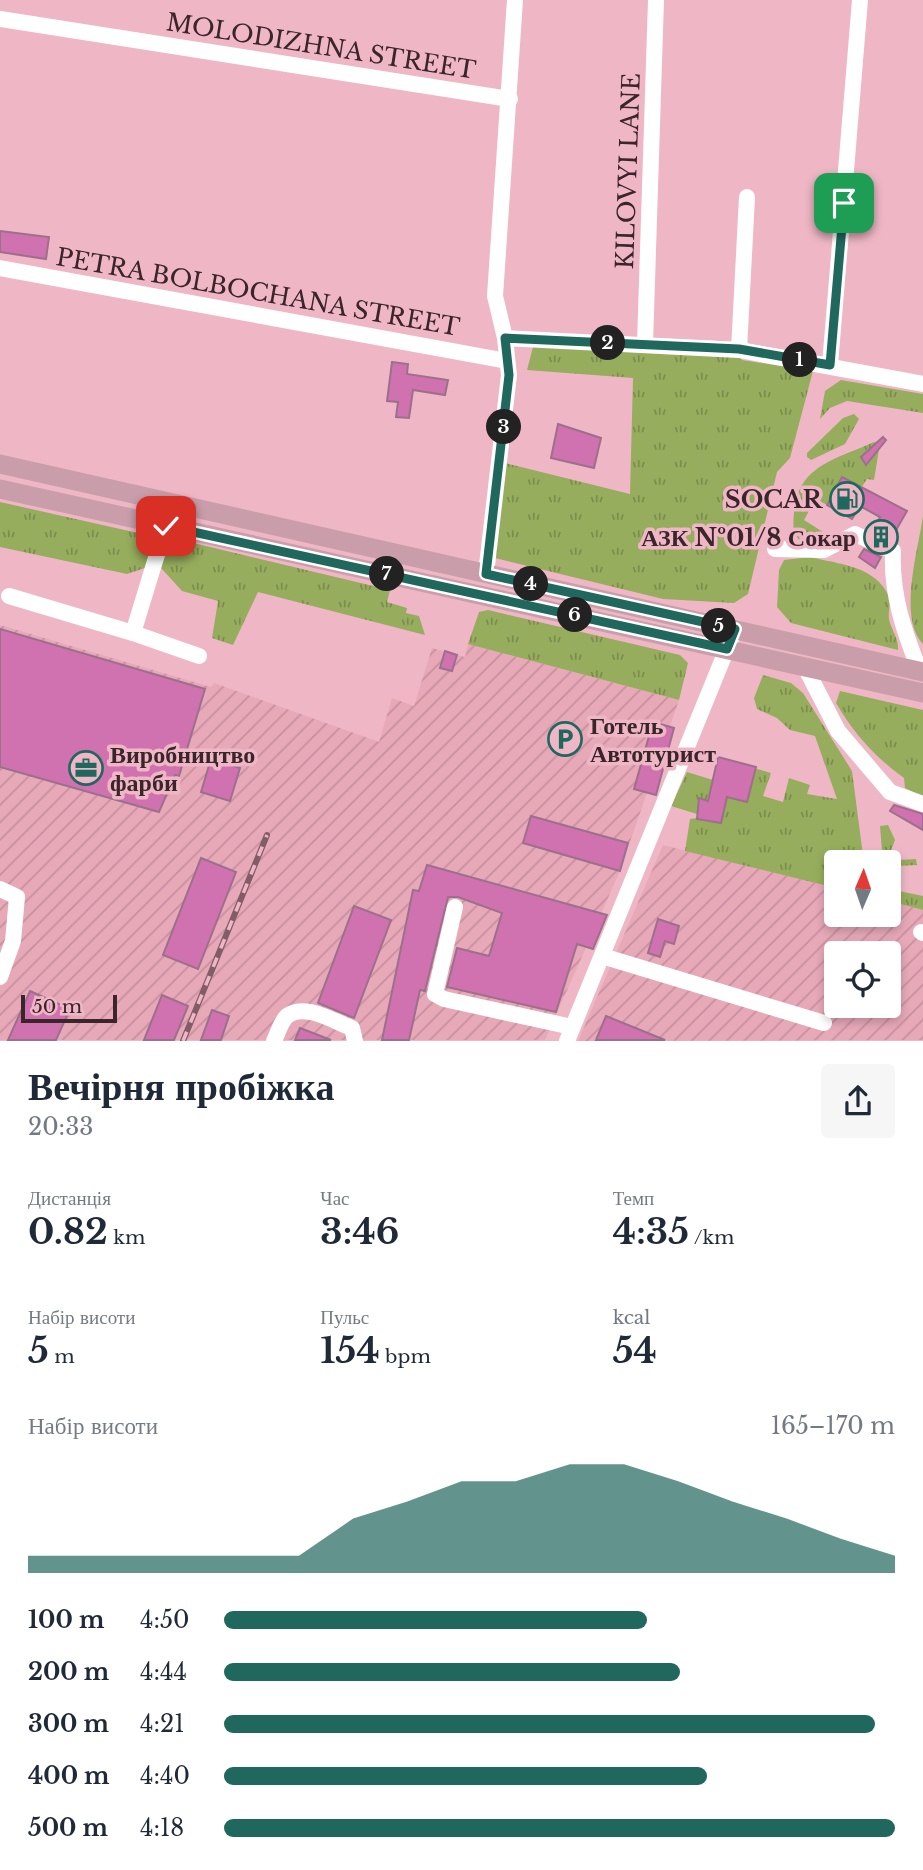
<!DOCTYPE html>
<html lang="uk">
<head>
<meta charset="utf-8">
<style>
  :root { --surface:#fff; --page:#f6f6f7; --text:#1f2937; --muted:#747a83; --accent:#20685e }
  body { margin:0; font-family:"Libre Baskerville",serif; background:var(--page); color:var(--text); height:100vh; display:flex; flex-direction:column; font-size:26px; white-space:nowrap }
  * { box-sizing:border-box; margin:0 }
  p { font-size:23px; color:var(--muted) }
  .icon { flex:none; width:38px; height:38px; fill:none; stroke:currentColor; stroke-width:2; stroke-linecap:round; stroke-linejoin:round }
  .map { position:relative; height:1041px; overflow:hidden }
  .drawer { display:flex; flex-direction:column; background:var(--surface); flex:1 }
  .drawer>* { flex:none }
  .needle { width:46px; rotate:2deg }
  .buttons { position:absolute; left:824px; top:850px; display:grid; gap:14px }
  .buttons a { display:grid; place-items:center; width:77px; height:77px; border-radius:7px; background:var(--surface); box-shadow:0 4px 10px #0003; font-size:35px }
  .scale { position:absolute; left:21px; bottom:18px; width:96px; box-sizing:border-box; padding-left:7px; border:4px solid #3a252b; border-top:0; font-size:19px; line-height:24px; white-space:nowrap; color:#3a252b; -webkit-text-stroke:5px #efb7c5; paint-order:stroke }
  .pin { position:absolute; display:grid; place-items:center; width:60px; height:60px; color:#fff; margin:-30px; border-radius:14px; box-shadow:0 4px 10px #0006 }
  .km { position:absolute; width:35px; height:35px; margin:-18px; border-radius:50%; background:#222; color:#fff; font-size:19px; line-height:35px; text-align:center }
  .round { display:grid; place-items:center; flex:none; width:74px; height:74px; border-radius:7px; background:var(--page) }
  .overview { display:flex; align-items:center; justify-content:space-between; height:119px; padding:0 28px }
  h1 { font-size:38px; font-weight:700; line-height:52px }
  .stats { display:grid; grid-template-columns:repeat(3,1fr); gap:10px; height:119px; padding:7px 28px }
  .stats div { display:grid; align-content:center }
  .stats b { font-size:35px; font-weight:700 }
  .stats small { font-size:19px; font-weight:400 }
  .stats p { font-size:19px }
  .chart { height:196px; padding:14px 28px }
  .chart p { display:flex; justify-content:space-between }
  .chart svg { width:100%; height:126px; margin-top:7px; fill:var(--accent); opacity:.7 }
  ul { padding:0 28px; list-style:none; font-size:23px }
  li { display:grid; grid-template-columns:112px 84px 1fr; align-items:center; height:52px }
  li i { height:18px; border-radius:9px; background:var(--accent) }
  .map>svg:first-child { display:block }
</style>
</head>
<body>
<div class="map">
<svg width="923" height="1041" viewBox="0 0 923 1041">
  <defs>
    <pattern id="industrial-furrows" width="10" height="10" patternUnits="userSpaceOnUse" patternTransform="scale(1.75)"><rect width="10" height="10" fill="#e7a8b8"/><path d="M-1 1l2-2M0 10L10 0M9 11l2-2" fill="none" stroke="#c7909e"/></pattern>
    <pattern id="grass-tufts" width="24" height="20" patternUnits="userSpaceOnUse" patternTransform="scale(1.75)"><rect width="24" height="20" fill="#96ad5d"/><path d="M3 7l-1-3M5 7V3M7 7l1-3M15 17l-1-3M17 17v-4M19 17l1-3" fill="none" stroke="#7b8d4d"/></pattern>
  </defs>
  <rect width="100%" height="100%" fill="#efb7c5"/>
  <g fill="url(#industrial-furrows)" fill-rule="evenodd">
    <polygon points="0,625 211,687 214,683 379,742 392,698 414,706 432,648 465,657 468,644 679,700 620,871 545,1040 0,1040"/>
    <path d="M663,845L836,888V915H889V901L923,910V1040L578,1041ZM836,954H889V1006H836Z"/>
  </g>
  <g fill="url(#grass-tufts)">
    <polygon points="533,347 647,348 738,353 742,360 813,371 790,458 777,472 748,594 734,603 663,599 495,558 505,463 630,494 633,378 527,370"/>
    <polygon points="841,380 923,394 923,413 847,401 830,408 820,419 825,391"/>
    <polygon points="854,414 859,419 845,444 811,460 807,457 807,453 843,418"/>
    <path d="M874,442L880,443L874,480L867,479L861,488L842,478L827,505L821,502L817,510L810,509L804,520L823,532L820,543L801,542C792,532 793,525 794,512C798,465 837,459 874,442Z"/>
    <polygon points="0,502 147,535 154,544 148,567 127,574 0,547"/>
    <path d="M923,516V644C898,617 918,551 923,516Z"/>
    <polygon points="177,539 390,590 387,602 407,608 406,613 419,616 425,635 258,592 233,645 212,638 218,601 182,591 161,568 169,545"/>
    <path d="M810,557C838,564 877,566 889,597C891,605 888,611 889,619C891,630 899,638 898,650L791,623L777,607L779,570L784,560Z"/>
    <polygon points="488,610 680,655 688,663 679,700 468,644 479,612"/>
    <polygon points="763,675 791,683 803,693 852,771 864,863 836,863 836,888 685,851 690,819 697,818 697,814 671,806 687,772 713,780 718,757 771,773 763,796 783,802 789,778 810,785 807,794 837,799 815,736 790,730 777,718 757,709 754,698"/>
    <path d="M840,691L923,710V797L905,788L904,778C876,758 854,734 836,703Z"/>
    <polygon points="888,825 895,840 890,853 899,860 916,859 917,865 897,866 882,851 880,826"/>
    <polygon points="889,889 923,896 923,910 889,901"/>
  </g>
  <g fill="#d072af" stroke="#9c708b" stroke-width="2">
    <polygon points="0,231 49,237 46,259 0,252"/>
    <polygon points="392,362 408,364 407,374 448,380 445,395 413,390 409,418 396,417 398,402 387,401"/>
    <polygon points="558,424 601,438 594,468 551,458"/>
    <polygon points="883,437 886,440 866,465 861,457"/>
    <polygon points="842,477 907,511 891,539 873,531 880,517 860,506 852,519 827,505"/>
    <polygon points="864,549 881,557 875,568 859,557"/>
    <polygon points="0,629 205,689 179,776 175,775 159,812 0,767"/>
    <polygon points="445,651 457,655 452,671 440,668"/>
    <polygon points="653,722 674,728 656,795 634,789"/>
    <polygon points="718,757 756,767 747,802 727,797 721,823 697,819 699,798 708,801"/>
    <polygon points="211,759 240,768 230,801 201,792"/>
    <polygon points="894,805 923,814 923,830 890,811"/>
    <polygon points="531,816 628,843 620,871 523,843"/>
    <polygon points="201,858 236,872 198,969 163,955"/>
    <polygon points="427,865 607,915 593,949 577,944 556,1012 447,987 457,948 489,956 502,913 458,897 448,897 425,991 420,990 409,1040 382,1040 413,890 419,891"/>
    <polygon points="354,906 391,920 354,1018 318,1003"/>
    <polygon points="658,919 679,926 674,944 665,941 660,957 648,953"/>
    <polygon points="30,991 70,1009 56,1040 8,1040"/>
    <polygon points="162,995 188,1006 174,1040 144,1040"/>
    <polygon points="212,1010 229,1016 221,1040 201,1040"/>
    <polygon points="606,1016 665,1040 596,1040"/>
    <polygon points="300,1028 331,1040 295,1040"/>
  </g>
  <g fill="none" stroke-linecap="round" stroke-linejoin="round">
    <g stroke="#fff" stroke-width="16">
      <polyline points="0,19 510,99"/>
      <polyline points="0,268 507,361"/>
      <polyline points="505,338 739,350 923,384"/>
      <polyline points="645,344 656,0"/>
      <polyline points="739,350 747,197"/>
      <polyline points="830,365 860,0"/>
      <path d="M775,549L824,550L855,534L893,551C891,595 904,631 920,672"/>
      <polyline points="486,574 509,375 505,338 495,296 515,0"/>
      <polyline points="9,596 133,633 199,656"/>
      <polyline points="133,633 166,525"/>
      <polyline points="805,667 838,731 890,792 923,804"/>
      <polyline points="0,889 17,897 13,941 0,977"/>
      <polyline points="455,907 435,994 444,999 572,1027"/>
      <polyline points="921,932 923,933"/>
      <polyline points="602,956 824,1023"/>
      <path d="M274,1041C278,1033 281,1021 287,1016C304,1002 335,1022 352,1028L355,1041"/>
      <polyline points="567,1041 735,629"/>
    </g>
    <g stroke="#c99eaa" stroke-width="19">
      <polyline points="0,464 923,672"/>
      <polyline points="0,489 923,693"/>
    </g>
    <g stroke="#815e67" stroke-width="6">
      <polyline id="rail" points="183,1041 267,835"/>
    </g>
    <use href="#rail" stroke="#efb7c5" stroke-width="3.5" stroke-dasharray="10" stroke-linecap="butt"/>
  </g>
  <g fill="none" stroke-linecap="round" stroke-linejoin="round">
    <g stroke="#fff" stroke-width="14">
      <polyline id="route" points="166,526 727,649 735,629 486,574 509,375 505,338 739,349 830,365 844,203"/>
    </g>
    <use href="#route" stroke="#20685e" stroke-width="9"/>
  </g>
  <defs>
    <g id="fuel-ring" transform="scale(1.75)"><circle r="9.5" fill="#efb7c5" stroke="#20685e" stroke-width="1.5"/><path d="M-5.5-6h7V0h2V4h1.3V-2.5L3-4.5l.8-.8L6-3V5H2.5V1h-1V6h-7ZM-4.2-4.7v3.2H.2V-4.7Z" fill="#20685e"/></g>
    <g id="building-ring" transform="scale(1.75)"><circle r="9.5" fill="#efb7c5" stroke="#20685e" stroke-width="1.5"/><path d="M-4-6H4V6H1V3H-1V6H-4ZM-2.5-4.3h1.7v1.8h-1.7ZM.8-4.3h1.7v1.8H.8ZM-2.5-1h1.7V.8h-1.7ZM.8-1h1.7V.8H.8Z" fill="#20685e"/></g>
    <g id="parking-ring" transform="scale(1.75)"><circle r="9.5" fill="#efb7c5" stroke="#20685e" stroke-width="1.5"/><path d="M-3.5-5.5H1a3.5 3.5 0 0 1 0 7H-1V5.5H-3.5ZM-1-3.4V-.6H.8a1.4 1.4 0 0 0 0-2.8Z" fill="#20685e"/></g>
    <g id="office-ring" transform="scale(1.75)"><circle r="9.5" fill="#efb7c5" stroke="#20685e" stroke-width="1.5"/><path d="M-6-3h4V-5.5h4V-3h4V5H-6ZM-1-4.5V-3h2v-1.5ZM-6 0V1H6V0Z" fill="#20685e"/></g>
  </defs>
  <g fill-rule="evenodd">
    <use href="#fuel-ring" x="847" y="499"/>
    <use href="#building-ring" x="881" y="537"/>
    <use href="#parking-ring" x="565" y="739"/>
    <use href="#office-ring" x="86" y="768"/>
  </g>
  <g text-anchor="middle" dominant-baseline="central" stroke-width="7" stroke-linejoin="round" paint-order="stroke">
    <g font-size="24" fill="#3a252b" stroke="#efb7c5">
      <text transform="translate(321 46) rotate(9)">MOLODIZHNA STREET</text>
      <text transform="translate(628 171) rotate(-88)">KILOVYI LANE</text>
      <text transform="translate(258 292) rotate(10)">PETRA BOLBOCHANA STREET</text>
    </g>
    <g font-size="24" font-weight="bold" fill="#3a252b" stroke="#efb7c5" text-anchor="end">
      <text x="822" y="499">SOCAR</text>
      <text x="856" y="537">АЗК №01/8 Сокар</text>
      <text x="590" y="725" text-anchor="start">Готель<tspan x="590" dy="28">Автотурист</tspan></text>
      <text x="110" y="754" text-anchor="start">Виробництво<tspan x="110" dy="28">фарби</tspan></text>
    </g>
  </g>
</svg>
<div class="buttons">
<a><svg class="needle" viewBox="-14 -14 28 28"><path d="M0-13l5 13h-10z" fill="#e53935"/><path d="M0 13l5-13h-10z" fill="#747a83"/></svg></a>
<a><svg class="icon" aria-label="locate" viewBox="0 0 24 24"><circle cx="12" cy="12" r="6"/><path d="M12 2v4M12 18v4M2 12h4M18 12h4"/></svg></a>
</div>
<div class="scale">50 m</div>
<div class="pin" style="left:844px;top:203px;background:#1e9e55"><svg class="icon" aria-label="arrive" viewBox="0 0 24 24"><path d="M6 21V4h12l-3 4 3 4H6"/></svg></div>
<div class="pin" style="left:166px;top:526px;background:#d93025"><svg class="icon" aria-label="check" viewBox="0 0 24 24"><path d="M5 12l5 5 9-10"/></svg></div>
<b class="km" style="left:800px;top:360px">1</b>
<b class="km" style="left:608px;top:343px">2</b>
<b class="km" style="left:504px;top:427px">3</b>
<b class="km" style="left:531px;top:584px">4</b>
<b class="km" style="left:719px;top:626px">5</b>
<b class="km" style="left:575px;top:615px">6</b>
<b class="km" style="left:387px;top:574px">7</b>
</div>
<section class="drawer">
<div class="overview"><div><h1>Вечірня пробіжка</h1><p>20:33</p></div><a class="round"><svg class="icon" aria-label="share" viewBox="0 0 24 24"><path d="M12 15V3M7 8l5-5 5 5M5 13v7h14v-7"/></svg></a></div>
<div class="stats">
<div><p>Дистанція</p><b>0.82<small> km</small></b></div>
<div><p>Час</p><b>3:46</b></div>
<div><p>Темп</p><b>4:35<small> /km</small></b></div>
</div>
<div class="stats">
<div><p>Набір висоти</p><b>5<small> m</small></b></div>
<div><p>Пульс</p><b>154<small> bpm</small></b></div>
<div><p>kcal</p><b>54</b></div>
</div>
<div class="chart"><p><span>Набір висоти</span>165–170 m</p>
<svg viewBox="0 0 160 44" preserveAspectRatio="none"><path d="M0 44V38L10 38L20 38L30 38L40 38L50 38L60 25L70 19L80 12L90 12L100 6L110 6L120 12L130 19L140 25L150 32L160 38V44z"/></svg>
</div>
<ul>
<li><b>100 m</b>4:50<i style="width:63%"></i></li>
<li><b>200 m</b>4:44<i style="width:68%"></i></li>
<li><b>300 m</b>4:21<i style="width:97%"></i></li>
<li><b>400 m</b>4:40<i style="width:72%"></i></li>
<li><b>500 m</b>4:18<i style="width:100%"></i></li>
</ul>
</section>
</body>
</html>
